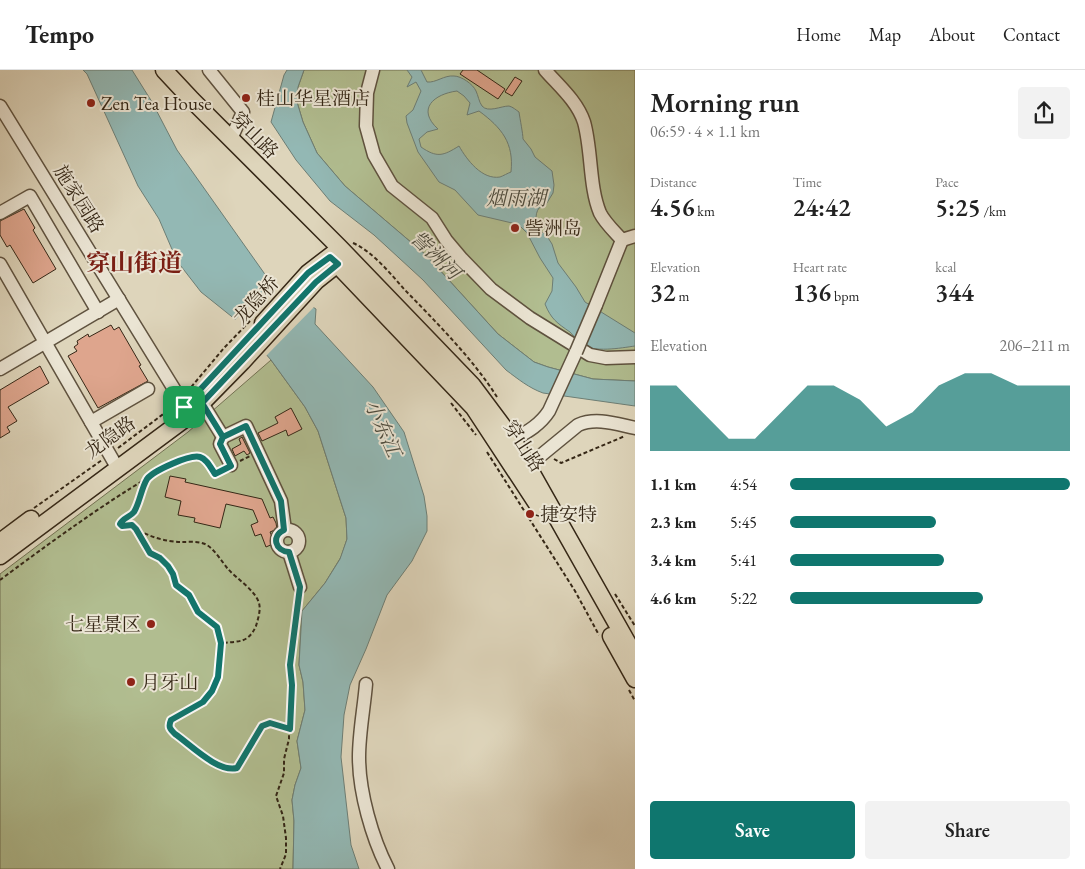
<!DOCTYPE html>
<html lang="en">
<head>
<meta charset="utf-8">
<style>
  :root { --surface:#fff; --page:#f2f2f2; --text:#222; --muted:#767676; --line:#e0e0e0; --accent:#0f766e }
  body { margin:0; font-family:"EB Garamond","Noto Serif SC",serif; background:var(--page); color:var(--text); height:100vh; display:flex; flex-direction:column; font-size:19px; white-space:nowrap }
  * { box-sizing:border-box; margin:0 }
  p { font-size:16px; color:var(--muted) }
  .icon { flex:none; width:28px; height:28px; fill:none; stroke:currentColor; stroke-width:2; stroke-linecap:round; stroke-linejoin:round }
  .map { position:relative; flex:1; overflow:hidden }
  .drawer { display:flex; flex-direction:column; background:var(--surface); width:450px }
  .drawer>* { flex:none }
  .pin { position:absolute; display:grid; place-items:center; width:42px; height:42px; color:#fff; margin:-21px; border-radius:10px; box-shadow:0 2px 8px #0006 }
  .round { display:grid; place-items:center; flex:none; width:52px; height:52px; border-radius:5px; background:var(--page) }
  .headline { display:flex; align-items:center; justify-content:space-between; height:85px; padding:0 15px }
  h1 { font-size:28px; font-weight:600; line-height:38px }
  .stats { display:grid; grid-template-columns:repeat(3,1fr); gap:8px; height:85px; padding:5px 15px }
  .stats div { display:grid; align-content:center }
  .stats b { font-size:25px; font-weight:600 }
  .stats small { font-size:14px; font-weight:400 }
  .stats p { font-size:14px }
  .chart { height:140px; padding:10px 15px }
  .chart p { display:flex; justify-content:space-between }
  .chart svg { width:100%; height:90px; margin-top:5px; fill:var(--accent); opacity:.7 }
  .primary-button { display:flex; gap:10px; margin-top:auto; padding:10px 15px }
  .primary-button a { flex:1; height:58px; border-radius:5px; background:var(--accent); color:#fff; font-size:20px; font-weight:600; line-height:58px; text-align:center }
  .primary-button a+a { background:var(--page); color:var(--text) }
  ul { padding:0 15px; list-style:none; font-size:16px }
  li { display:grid; grid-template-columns:80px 60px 1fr; align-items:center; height:38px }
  li i { height:12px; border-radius:6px; background:var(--accent) }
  header { display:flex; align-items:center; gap:30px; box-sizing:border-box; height:70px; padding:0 25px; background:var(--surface); border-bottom:1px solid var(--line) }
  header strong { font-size:24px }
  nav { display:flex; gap:28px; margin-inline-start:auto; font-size:18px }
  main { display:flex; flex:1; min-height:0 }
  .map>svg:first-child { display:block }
</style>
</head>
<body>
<header>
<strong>Tempo</strong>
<nav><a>Home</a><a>Map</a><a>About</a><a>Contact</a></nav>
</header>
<main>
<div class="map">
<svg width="635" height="799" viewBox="0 0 635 799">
  <rect width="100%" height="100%" fill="#ded5bb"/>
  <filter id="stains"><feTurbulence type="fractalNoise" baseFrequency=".004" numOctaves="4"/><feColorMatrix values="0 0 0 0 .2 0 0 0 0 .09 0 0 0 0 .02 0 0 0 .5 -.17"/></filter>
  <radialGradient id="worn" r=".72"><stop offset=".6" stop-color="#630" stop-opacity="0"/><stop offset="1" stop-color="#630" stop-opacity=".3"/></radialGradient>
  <g fill="#b1bd90" stroke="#737253">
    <polygon points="304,0 635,0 635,311 593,309 548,297 534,292 498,264 426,185 345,116 317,83 303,52 297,32 298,17"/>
    <polygon points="271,290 305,337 318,361 346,448 347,469 341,487 325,513 302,541 299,595 303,612 305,640 297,671 301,698 295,715 292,730 294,751 293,799 0,799 0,504 188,362"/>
  </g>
  <g fill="#93b8b4" stroke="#6d7e75" fill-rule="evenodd">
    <polygon points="83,0 132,0 152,32 177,80 269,210 316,239 315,254 373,317 404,362 424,426 427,446 427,461 412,491 387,525 366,579 350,615 344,645 341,687 351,775 359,799 293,799 294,751 292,730 295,715 301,698 297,671 305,640 303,612 299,595 302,541 325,513 340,489 347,469 346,448 318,361 305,337 271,290 236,250 201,222 177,191 159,149 138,116 87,4"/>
    <path d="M287,0H304L298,17L297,32L303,52L317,83L345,116L426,185L498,264L534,292L548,297L593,309L635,311V336L543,323C529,318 518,309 506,300L423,210L374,165L330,131L296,90L271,52L284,5Z"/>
    <path d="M407,0H421L427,12C436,13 444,5 454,6C461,6 473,14 476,21C478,25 479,32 482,36C488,43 501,36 509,36C513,37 516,40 519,42C520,49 523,64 523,69L531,79L535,87L552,101L554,115L553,123L545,136L539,138C534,145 536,155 540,162L545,163L552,174L558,193L576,217L585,232L635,263V276C621,278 593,283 581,274C577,270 574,266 570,262C557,253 551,249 545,234L552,221L553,208L540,188L527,163L521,157L512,153L478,145L455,120L439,112L418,82L407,53L406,46L413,40L421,21L416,12L407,17L412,7ZM457,21L464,26L470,33L467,45L479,41C502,58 514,73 511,102C508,103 503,106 500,107C482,110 467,90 459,76C443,86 437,88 421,77L419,69L427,62L438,59C416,39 434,24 457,21Z"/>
  </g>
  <polygon fill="#ded5bb" points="274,210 315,236 265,287 234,251"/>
  <g fill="#dea58d" stroke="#352716">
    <polygon points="463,0 477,0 505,19 498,29 460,4"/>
    <polygon points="515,7 522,11 512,26 505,22"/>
    <polygon points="24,139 35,158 33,160 56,199 33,213 10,175 7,177 0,165 0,151"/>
    <polygon points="111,255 114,260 119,257 141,295 139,296 148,311 98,338 68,286 77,281 74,277 78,274 77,271 88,264 89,267"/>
    <polygon points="40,296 49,313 8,337 17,351 7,357 10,362 0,368 0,320"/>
    <polygon points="291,338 302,359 288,366 286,360 262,371 258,363 278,353 275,347"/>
    <polygon points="242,367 250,383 247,385 244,381 235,386 232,379 241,374 239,369"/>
    <polygon points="170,406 186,409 185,412 262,429 270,448 273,447 276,453 277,459 270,462 275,473 266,477 261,464 255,466 251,455 258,452 253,440 226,434 220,458 194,452 195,448 178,445 181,431 165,427"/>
  </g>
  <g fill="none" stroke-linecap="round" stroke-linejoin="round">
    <g stroke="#5f523f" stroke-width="15">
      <g id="minor">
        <polyline points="209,0 243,42 231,69"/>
        <polyline points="373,0 367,23 366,56 374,85 392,116 432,148 446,170 462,189 491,219 530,248 590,285 606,288 635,287"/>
        <path d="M545,0C559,16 577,31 584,52C592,80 589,117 600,143C605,153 615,162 622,170L635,166"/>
        <polyline points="0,36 190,345"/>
        <polyline points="0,143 30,126 98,242"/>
        <polyline points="0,194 118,399"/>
        <polyline points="596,235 622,170"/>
        <polyline points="0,299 119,229"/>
        <polyline points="202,333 223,367 246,356 281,431 285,460"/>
        <polyline points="91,352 148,319"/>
        <polyline points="223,367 220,374 231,395"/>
        <path d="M513,370C527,362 540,355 549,341L576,282"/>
        <path d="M528,396L578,355C596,347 616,354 635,358"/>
        <circle cx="288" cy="471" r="11"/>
        <polyline points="289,482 300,517"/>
        <path d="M366,614C364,638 359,663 359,687C359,722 372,768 388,799"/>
      </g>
    </g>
    <g stroke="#352716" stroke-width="19">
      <g id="major">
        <polyline points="164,0 192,30 340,178 472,315 513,370 635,586"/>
        <polyline points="330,187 474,338 539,437"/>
        <polyline points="263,253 308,203 338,180"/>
        <polyline points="0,472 31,449"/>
        <polyline points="0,486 190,345 242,292 316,211 345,188"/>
        <polyline points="611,566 635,609"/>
      </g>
    </g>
    <g stroke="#352716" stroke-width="2" stroke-dasharray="4 2.5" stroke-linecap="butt">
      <path d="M353,173C373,182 389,202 404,219C436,252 473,289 497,327"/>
      <polyline points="187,322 224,278 250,251"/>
      <polyline points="451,333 476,365"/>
      <polyline points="118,378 174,336"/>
      <polyline points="487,382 575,521 599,565"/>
      <polyline points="554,389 561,393 625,366"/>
      <polyline points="240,391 250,386"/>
      <path d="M147,408L134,442L120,451V455L122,456L132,455C144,466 166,472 182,472C189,472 198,471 205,474C214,478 222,492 228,499C237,509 255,520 259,533C261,540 258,549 256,556C248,574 238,571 221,573C220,585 220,597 218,609C212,631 190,641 171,650C168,657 170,659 175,665C191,675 218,703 237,698L262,656L271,653L289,659V669L284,689V703L276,726L283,746L286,768V784L280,799"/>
      <polyline points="34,438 102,390"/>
      <polyline points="137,461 150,483 160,488 168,496 173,504 176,515 189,525 198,542 217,557 221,573"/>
      <path d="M0,510C27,490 174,379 200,387C207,389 211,398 215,404L223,400"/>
      <polyline points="615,524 635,556"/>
      <polyline points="629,620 635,631"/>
      <polyline points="289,659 292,615 290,595 299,527"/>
    </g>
    <use href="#minor" stroke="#eae4d3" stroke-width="12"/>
    <use href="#major" stroke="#ded5bb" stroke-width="16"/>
    <g stroke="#5f523f" stroke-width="15" stroke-linecap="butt">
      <polyline id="minor-bridge" points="576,282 596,235"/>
    </g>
    <use href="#minor-bridge" stroke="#eae4d3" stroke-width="12"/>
  </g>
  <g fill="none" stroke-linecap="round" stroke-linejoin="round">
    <g stroke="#fff" stroke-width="10">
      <path id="route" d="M184,337L190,345L202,333L223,367L220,374L231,396L215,404C211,398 207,389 200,387C190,384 153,401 147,409C141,419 140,432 134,442C130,447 123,448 120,454L122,456L132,455L136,459L150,483L160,488L168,496L173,504L176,515L189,525L198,542L217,557L221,573L218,607L212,621L203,632L171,650C168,657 170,659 175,664C191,675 218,703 237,698L262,656L270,653L290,659L292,615L290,595L300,517L289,482C275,481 271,466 284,460L281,431L246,356L223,367L202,333L316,212L338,194L330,187L308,203L184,337"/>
    </g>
    <use href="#route" stroke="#0f766e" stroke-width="6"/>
  </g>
  <g fill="#8f2418" stroke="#eae4d3" stroke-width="2">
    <circle cx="246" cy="28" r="5"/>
    <circle cx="91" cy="33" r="5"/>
    <circle cx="515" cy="158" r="5"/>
    <circle cx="530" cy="444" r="5"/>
    <circle cx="151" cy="554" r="5"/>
    <circle cx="131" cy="612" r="5"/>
  </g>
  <g text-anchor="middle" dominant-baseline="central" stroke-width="4" stroke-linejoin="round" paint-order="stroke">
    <g font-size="19" fill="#352716" stroke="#eae4d3" text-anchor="start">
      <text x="256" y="28">桂山华星酒店</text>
      <text x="101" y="33">Zen Tea House</text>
      <text x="525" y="158">訾洲岛</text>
      <text x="540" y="444">捷安特</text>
      <text x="141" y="554" text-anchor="end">七星景区</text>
      <text x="141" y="612">月牙山</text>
    </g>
    <g font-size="19" fill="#352716" stroke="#eae4d3">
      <text transform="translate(255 65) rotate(45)">穿山路</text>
      <text transform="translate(79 129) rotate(58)">施家园路</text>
      <text transform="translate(256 230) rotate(-48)">龙隐桥</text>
      <text transform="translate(110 367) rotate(-36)">龙隐路</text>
      <text transform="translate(524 376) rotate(57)">穿山路</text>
    </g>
    <g font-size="20" font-style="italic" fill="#4c4b3e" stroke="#eae4d3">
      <text x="516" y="128">烟雨湖</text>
      <text transform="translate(436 185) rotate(44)">訾洲河</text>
      <text transform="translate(383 358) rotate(66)">小东江</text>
    </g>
    <g font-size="24" font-weight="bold" fill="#7a1f14" stroke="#eae4d3">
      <text x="134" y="192">穿山街道</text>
    </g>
  </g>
  <rect width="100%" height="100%" filter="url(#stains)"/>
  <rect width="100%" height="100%" fill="url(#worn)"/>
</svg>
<div class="pin" style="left:184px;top:337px;background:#1e9e55"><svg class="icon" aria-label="arrive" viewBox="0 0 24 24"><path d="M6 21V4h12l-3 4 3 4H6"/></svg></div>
</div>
<section class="drawer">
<div class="headline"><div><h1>Morning run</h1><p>06:59 · 4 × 1.1 km</p></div><a class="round"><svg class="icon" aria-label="share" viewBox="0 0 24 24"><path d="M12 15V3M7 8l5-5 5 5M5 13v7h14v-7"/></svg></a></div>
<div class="stats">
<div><p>Distance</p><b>4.56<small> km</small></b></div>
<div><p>Time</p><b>24:42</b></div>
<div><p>Pace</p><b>5:25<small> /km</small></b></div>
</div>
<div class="stats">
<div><p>Elevation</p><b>32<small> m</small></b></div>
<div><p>Heart rate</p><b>136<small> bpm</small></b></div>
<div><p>kcal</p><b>344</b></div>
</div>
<div class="chart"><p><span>Elevation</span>206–211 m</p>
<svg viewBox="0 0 160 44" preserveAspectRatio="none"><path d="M0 44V12L10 12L20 25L30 38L40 38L50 25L60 12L70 12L80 19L90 32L100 25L110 12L120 6L130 6L140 12L150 12L160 12V44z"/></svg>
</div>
<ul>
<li><b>1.1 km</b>4:54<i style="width:100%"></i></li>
<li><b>2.3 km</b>5:45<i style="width:52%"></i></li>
<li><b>3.4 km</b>5:41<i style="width:55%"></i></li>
<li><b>4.6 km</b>5:22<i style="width:69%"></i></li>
</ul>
<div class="primary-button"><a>Save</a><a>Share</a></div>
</section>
</main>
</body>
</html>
